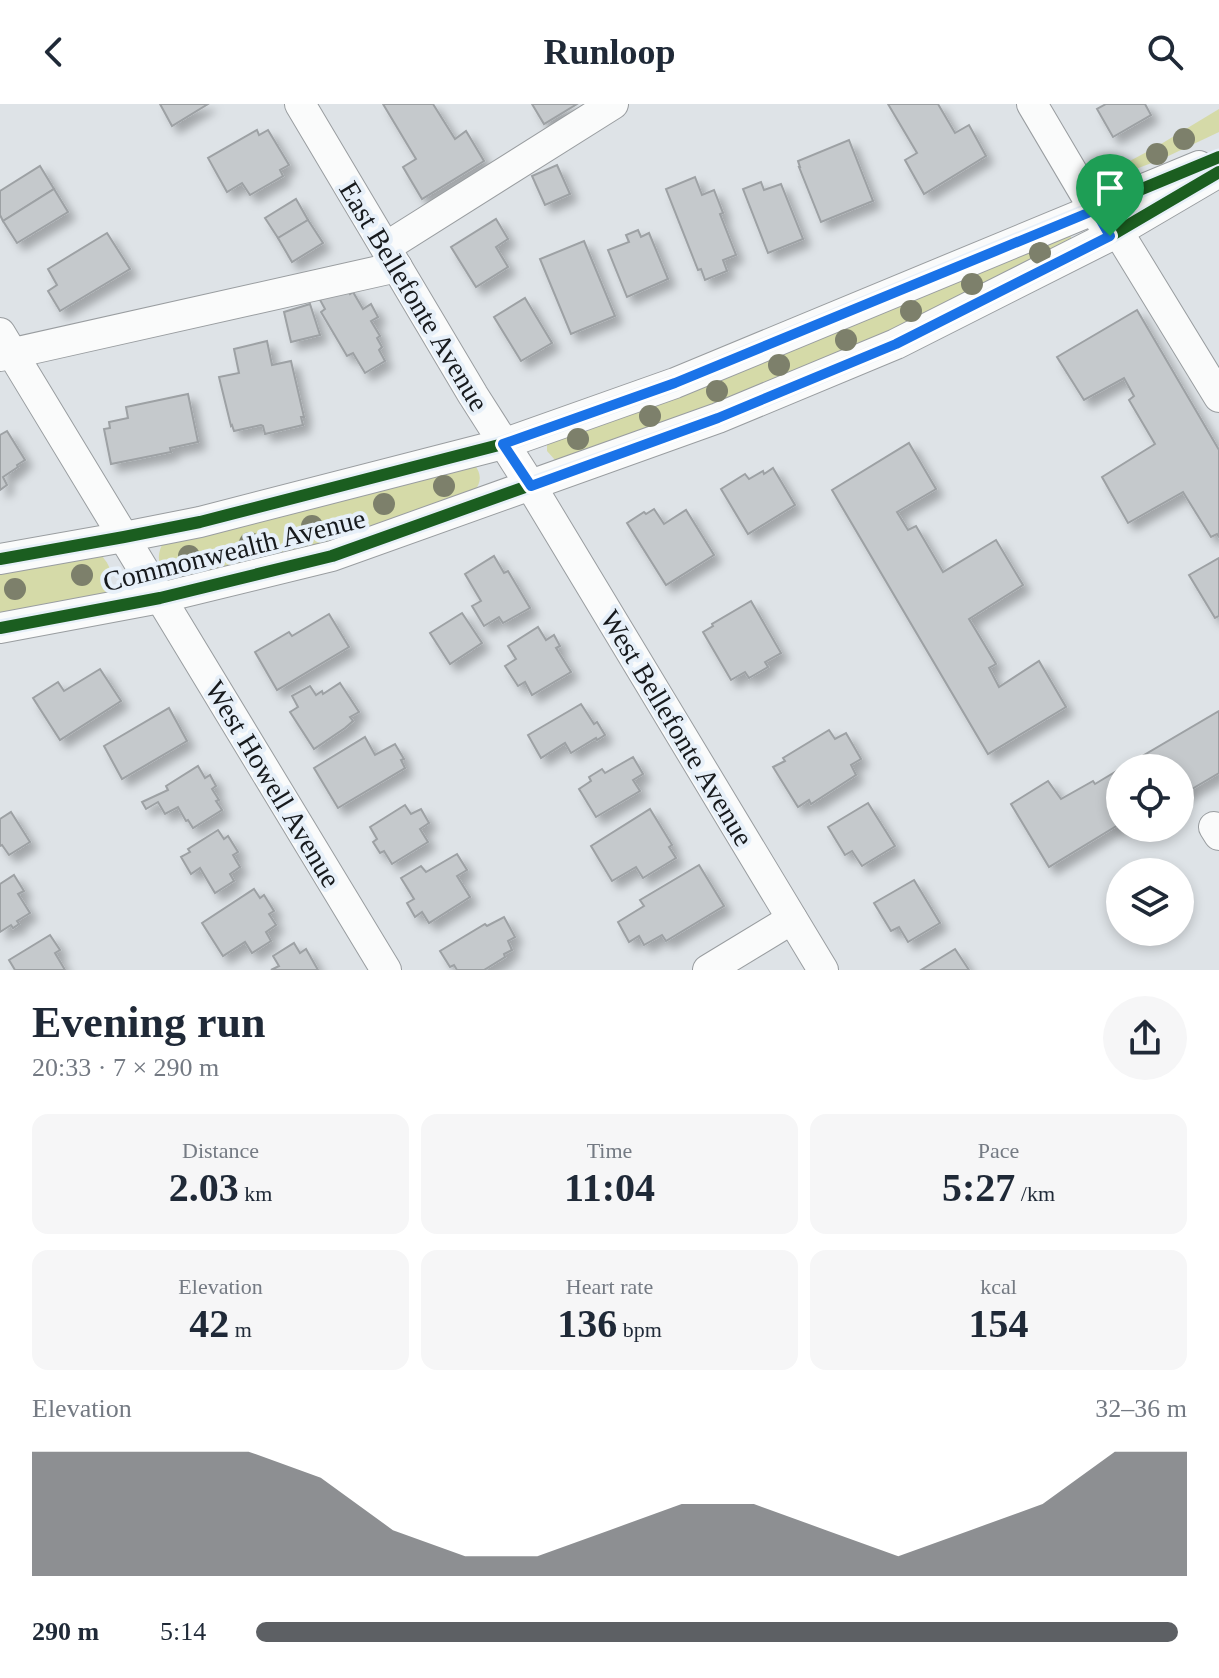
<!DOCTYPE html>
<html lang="en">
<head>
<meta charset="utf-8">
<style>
  :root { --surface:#fff; --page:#f6f6f7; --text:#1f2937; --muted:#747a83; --accent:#5d6064 }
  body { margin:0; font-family:"Times New Roman",serif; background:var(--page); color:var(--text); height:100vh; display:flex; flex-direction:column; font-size:30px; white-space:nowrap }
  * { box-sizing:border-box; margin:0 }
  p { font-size:26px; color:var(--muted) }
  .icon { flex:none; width:44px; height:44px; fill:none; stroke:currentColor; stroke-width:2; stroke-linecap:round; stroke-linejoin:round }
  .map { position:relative; height:866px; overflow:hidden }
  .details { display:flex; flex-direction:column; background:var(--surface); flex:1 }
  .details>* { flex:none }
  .buttons { position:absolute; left:1106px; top:650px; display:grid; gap:16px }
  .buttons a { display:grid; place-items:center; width:88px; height:88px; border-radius:50%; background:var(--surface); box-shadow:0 4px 12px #0003; font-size:40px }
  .pin { position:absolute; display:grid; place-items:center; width:68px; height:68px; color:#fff; margin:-82px -34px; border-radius:50% 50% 50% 0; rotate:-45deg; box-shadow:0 0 8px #0007 }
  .pin .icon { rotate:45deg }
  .round { display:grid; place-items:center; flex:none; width:84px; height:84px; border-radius:42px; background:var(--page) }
  .overview { display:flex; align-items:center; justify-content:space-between; height:136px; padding:0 32px }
  h1 { font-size:44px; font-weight:600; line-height:60px }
  .figures { display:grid; grid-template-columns:repeat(3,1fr); gap:12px; height:136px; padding:8px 32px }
  .figures div { display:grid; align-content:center; border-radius:16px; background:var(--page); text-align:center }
  .figures b { font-size:40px; font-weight:600 }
  .figures small { font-size:22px; font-weight:400 }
  .figures p { font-size:22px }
  .chart { height:224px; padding:16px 32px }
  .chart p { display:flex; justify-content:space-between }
  .chart svg { width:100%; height:144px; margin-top:8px; fill:var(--accent); opacity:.7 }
  ul { padding:0 32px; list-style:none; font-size:26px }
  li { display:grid; grid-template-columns:128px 96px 1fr; align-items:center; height:60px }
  li i { height:20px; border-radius:10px; background:var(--accent) }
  header { display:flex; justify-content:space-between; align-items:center; height:104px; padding:0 32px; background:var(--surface); font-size:36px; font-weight:600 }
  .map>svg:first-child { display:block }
</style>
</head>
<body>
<header><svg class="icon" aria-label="back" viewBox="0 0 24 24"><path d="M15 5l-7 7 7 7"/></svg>Runloop<svg class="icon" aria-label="search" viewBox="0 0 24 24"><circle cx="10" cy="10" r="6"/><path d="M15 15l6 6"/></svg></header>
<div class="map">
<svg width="1219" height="866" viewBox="0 0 1219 866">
  <defs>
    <filter id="shadow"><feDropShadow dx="7" dy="7" stdDeviation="4" flood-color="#0004"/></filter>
  </defs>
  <rect width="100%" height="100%" fill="#dee3e7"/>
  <g fill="#d5daa8">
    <polygon points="1219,5 1219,28 1162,55 1115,73 1111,67 1156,43"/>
    <polygon points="1069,130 1072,135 830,257 562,358 555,356 547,347 547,336"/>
    <path d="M474,360C481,369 482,377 475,386L359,430L181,476C160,472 153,455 164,437Z"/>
    <path d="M101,451C113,464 115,477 103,491L0,511V462Z"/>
  </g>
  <g fill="#c5c9cc" stroke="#9da1a4" stroke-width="2" filter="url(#shadow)">
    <polygon points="160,0 208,0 172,22"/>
    <polygon points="383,0 433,0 455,35 466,27 484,57 422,95 403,63 416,55"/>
    <polygon points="532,0 577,0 544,20"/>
    <polygon points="888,0 938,0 955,29 969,21 986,52 924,90 905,56 917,49"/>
    <polygon points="1106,0 1145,0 1151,11 1113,33 1097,5"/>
    <polygon points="257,26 259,31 268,26 289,61 280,66 283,72 250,91 242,79 227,88 208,54"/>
    <polygon points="849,36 873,97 821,118 799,63 800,63 798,57"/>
    <polygon points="557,61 570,90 545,101 532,72"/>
    <polygon points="40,62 54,85 3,117 0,111 0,87"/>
    <polygon points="695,73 702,91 714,86 723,109 720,110 736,151 723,156 727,167 705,176 701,165 698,166 666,85"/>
    <polygon points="761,78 764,86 781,80 803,135 768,149 743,85"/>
    <polygon points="54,85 68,108 17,139 3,117"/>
    <polygon points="296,95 308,116 278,134 265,114"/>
    <polygon points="496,115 508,135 496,143 508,163 476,183 451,143"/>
    <polygon points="308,116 323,139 292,158 278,134"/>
    <polygon points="638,126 641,133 649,129 668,175 627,193 608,146 629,138 626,131"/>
    <polygon points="107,129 130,165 60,207 48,187 57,181 48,165"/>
    <polygon points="584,137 615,212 571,230 540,155"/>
    <polygon points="345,182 350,190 353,188 363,205 371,200 378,213 371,217 380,232 377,234 382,243 379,246 385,257 365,269 353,249 347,252 321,208 325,205 319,194"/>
    <polygon points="525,194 552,239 521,257 494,213"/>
    <polygon points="310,200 320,231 291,238 284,208"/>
    <polygon points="1137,206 1219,346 1219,433 1217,430 1211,433 1183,388 1128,419 1102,373 1155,340 1129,296 1134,292 1124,274 1084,296 1057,253"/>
    <polygon points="267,237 272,261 291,257 304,313 301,313 303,321 265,330 263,322 261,321 234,327 232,321 231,322 219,273 239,269 234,245"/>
    <polygon points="188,290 198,338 170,344 171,348 111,360 104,325 110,324 109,318 128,314 126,303"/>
    <polygon points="7,327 25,356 17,361 18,363 3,373 7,381 0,386 0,331"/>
    <polygon points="909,339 936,385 897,408 908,426 916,422 943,468 996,436 1023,481 969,515 996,560 989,564 999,583 1039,557 1066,603 988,650 832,386"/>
    <polygon points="773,364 795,401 748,430 721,385 745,370 749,375 763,367 764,370"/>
    <polygon points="654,405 664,420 686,406 714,451 666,481 627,419 644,408 646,410"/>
    <polygon points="494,452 504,469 508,467 530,504 503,519 499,513 484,522 472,502 481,497 465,470"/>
    <polygon points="1219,454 1219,512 1215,514 1189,471"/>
    <polygon points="751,497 781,549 765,558 768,563 749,574 745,568 731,576 703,528 713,522 712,520"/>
    <polygon points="462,509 482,539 450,560 430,529"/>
    <polygon points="329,510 349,543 277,586 255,548 289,528 292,532"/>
    <polygon points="538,523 546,536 554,531 560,542 556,544 571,568 532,591 525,578 518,582 505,562 516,555 508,542"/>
    <polygon points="100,565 121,597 60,636 33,594 58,578 64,587"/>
    <polygon points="340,579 359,608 350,613 353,617 345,624 314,645 290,608 298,603 292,592 310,582 316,591 322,587 323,590"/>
    <polygon points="581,600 594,620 597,618 605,631 597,636 596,634 571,649 565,639 541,654 528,631"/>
    <polygon points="169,604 187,637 122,675 104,642"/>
    <polygon points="1219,607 1219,669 1180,692 1180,664 1122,664"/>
    <polygon points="829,626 835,635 846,629 861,655 851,661 856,671 811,700 809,696 798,703 773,663 785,657 783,654"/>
    <polygon points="365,633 375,651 395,640 404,655 401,656 405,664 338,704 314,664"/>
    <polygon points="633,653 643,670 633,676 640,687 596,713 579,685 591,677 589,673 602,665 605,669"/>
    <polygon points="198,662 205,674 210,671 216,682 212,685 219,696 216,697 222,706 193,724 188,716 186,717 178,703 165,710 158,698 146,705 142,698 168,686 166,682"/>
    <polygon points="1120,665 1120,724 1118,721 1049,763 1011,700 1048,677 1061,695 1093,677 1095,680"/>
    <polygon points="868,699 895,742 862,762 852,747 845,751 828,723"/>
    <polygon points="405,701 411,710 421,705 429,719 420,725 428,738 392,760 384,747 380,749 373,738 377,735 370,723"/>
    <polygon points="650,705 672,741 669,743 676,754 643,774 636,763 612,777 591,742"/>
    <polygon points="11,708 30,738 9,751 2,741 0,742 0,715"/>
    <polygon points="218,726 224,735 228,732 238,748 233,751 240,763 230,770 234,777 215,789 200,764 191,770 181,753 190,748 188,745"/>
    <polygon points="457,750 467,766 457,772 470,793 429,819 422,808 415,813 407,799 414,795 401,774 421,762 426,768"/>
    <polygon points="699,761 724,802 666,837 662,831 644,841 639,832 629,838 618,818 644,802 640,796"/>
    <polygon points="14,771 24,787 18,790 30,809 17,817 19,820 13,824 11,821 0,828 0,780"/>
    <polygon points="914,776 940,819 908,838 899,823 891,827 874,799"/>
    <polygon points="254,785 260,794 264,791 274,807 269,810 276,821 266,828 271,837 252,849 245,838 223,852 202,819"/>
    <polygon points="504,813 515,833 508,837 512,846 504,850 505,853 484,866 457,866 454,861 450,863 440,847 485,820 487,822"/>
    <polygon points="50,831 60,846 55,849 65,866 15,866 9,856"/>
    <polygon points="294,839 300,849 306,845 318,866 271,866 279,862 273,852"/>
    <polygon points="955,845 969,866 921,866"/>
  </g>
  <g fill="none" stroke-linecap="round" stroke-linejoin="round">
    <g stroke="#999da0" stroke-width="32">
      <g id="minor">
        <polyline points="300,0 473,291 531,382 823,866"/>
        <polyline points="1032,0 1104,122"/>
        <polyline points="1110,132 1120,133 1123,136 1219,293"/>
        <polyline points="386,143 613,0"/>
        <polyline points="0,229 386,866"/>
        <polyline points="0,252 397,163"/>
        <polyline points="0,455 124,433 200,418 503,340 675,279 1199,62"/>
        <polyline points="0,524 160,494 332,452 718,314 896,240 1110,132 1219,68"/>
        <polyline points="1214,723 1219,731"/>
        <polyline points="708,866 792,815"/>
      </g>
    </g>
    <use href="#minor" stroke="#fafbfb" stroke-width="30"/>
    <g stroke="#e7f0f9" stroke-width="17">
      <g id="cycleway">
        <polyline points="0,455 124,433 200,418 503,340 675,279 1219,53"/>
        <polyline points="0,524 160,494 332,452 718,314 896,240 1110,132 1219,68"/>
      </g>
    </g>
    <use href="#cycleway" stroke="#1b5e20" stroke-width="12"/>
  </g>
  <g fill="#7d806b">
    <circle cx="1184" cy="35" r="11"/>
    <circle cx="1157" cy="50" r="11"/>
    <circle cx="1040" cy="149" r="11"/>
    <circle cx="972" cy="180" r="11"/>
    <circle cx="911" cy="207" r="11"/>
    <circle cx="846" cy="236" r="11"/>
    <circle cx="779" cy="261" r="11"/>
    <circle cx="717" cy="287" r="11"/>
    <circle cx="650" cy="312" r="11"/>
    <circle cx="578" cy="335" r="11"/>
    <circle cx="444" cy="382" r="11"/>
    <circle cx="384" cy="400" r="11"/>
    <circle cx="312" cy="422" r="11"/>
    <circle cx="250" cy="439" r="11"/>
    <circle cx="189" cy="452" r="11"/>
    <circle cx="82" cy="471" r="11"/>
    <circle cx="15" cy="485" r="11"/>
  </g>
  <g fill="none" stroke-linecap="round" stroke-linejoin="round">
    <g stroke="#fff" stroke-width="16">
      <polygon id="route" points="1095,106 1110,132 896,240 718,314 531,382 503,340 675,279"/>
    </g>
    <use href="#route" stroke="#1a73e8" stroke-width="10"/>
  </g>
  <g text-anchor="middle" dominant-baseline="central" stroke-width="8" stroke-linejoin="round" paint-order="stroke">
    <g font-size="28" fill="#171a1d" stroke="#e7f0f9">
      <text transform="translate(414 192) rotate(59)">East Bellefonte Avenue</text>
      <text transform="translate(234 446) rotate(-14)">Commonwealth Avenue</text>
      <text transform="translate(677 624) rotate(59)">West Bellefonte Avenue</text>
      <text transform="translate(273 680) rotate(59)">West Howell Avenue</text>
    </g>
  </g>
</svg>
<div class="buttons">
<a><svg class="icon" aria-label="locate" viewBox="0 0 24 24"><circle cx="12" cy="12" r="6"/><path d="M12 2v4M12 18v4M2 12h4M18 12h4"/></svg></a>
<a><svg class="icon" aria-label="layers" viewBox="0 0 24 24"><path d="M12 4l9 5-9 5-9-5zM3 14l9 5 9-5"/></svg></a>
</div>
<div class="pin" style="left:1110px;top:132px;background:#1e9e55"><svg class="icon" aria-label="arrive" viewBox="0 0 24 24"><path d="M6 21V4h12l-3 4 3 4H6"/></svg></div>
</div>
<section class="details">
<div class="overview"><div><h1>Evening run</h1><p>20:33 · 7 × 290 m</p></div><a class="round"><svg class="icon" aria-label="share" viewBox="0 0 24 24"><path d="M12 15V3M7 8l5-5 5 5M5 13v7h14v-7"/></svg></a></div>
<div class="figures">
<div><p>Distance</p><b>2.03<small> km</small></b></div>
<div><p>Time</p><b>11:04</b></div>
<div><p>Pace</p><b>5:27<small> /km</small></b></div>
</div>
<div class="figures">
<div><p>Elevation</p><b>42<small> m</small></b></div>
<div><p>Heart rate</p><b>136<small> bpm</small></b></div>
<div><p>kcal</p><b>154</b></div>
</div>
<div class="chart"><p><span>Elevation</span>32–36 m</p>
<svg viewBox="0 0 160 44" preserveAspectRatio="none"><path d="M0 44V6L10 6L20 6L30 6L40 14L50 30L60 38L70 38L80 30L90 22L100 22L110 30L120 38L130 30L140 22L150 6L160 6V44z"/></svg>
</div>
<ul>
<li><b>290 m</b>5:14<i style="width:99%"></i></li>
</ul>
</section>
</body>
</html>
